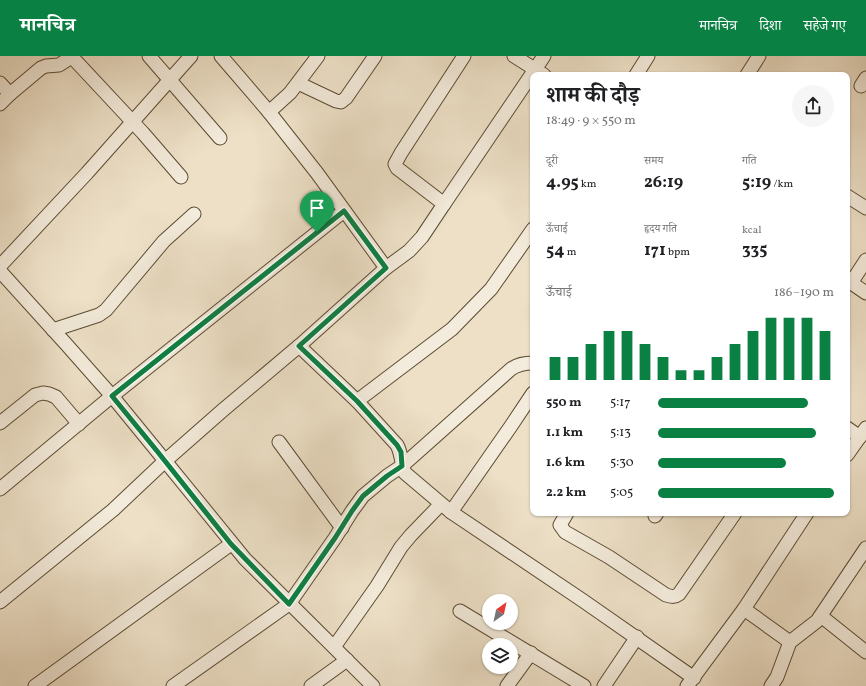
<!DOCTYPE html>
<html lang="hi">
<head>
<meta charset="utf-8">
<style>
  :root { --surface:#fff; --page:#f6f6f6; --text:#202124; --muted:#757577; --accent:#0b8043 }
  body { margin:0; font-family:Vollkorn,"Noto Serif Devanagari",serif; background:var(--page); color:var(--text); height:100vh; display:flex; flex-direction:column; font-size:15px; white-space:nowrap }
  * { box-sizing:border-box; margin:0 }
  p { font-size:13px; color:var(--muted) }
  .icon { flex:none; width:22px; height:22px; fill:none; stroke:currentColor; stroke-width:2; stroke-linecap:round; stroke-linejoin:round }
  .map { position:relative; flex:1; overflow:hidden }
  .sheet { position:absolute; left:530px; top:16px; width:320px; height:444px; display:flex; flex-direction:column; background:var(--surface); border-radius:8px; box-shadow:0 1px 3px #0004 }
  .sheet>* { flex:none }
  .needle { width:26px; rotate:33deg }
  .controls { position:absolute; left:482px; top:538px; display:grid; gap:8px }
  .controls a { display:grid; place-items:center; width:36px; height:36px; border-radius:50%; background:var(--surface); box-shadow:0 1px 3px #0004; font-size:20px }
  .pin { position:absolute; display:grid; place-items:center; width:34px; height:34px; color:#fff; margin:-41px -17px; border-radius:50% 50% 50% 0; rotate:-45deg; box-shadow:0 0 4px #0007 }
  .pin .icon { rotate:45deg }
  .round { display:grid; place-items:center; flex:none; width:42px; height:42px; border-radius:21px; background:var(--page) }
  .headline { display:flex; align-items:center; justify-content:space-between; height:68px; padding:0 16px }
  h1 { font-size:22px; font-weight:700; line-height:30px }
  .figures { display:grid; grid-template-columns:repeat(3,1fr); gap:6px; height:68px; padding:4px 16px }
  .figures div { display:grid; align-content:center }
  .figures b { font-size:17px; font-weight:700 }
  .figures small { font-size:11px; font-weight:400 }
  .figures p { font-size:11px }
  .chart { height:112px; padding:8px 16px }
  .chart p { display:flex; justify-content:space-between }
  .chart svg { width:100%; height:72px; margin-top:4px; stroke:var(--accent); stroke-width:6 }
  ul { padding:0 16px; list-style:none; font-size:13px }
  li { display:grid; grid-template-columns:64px 48px 1fr; align-items:center; height:30px }
  li i { height:10px; border-radius:5px; background:var(--accent) }
  header { display:flex; align-items:center; gap:24px; box-sizing:border-box; height:56px; padding:0 20px; background:var(--accent); color:#fff }
  header strong { font-size:19px }
  nav { display:flex; gap:22px; margin-inline-start:auto; font-size:14px }
  .map>svg:first-child { display:block }
</style>
</head>
<body>
<header>
<strong>मानचित्र</strong>
<nav><a>मानचित्र</a><a>दिशा</a><a>सहेजे गए</a></nav>
</header>
<div class="map">
<svg width="866" height="630" viewBox="0 0 866 630">
  <rect width="100%" height="100%" fill="#ede0c7"/>
  <filter id="stains"><feTurbulence type="fractalNoise" baseFrequency=".005" numOctaves="4"/><feColorMatrix values="0 0 0 0 .2 0 0 0 0 .09 0 0 0 0 .02 0 0 0 .5 -.17"/></filter>
  <radialGradient id="worn" r=".72"><stop offset=".6" stop-color="#630" stop-opacity="0"/><stop offset="1" stop-color="#630" stop-opacity=".3"/></radialGradient>
  <g fill="none" stroke-linecap="round" stroke-linejoin="round">
    <g stroke="#5c4b32" stroke-width="15">
      <g id="minor">
        <polyline points="149,0 220,82"/>
        <polyline points="221,0 269,56 317,117 386,212"/>
        <polyline points="464,0 401,97 395,108 397,112 444,148 544,0"/>
        <polyline points="514,0 544,19"/>
        <polyline points="72,1 143,77 181,121"/>
        <polyline points="636,19 648,0"/>
        <polyline points="747,19 759,0"/>
        <polyline points="0,27 10,38"/>
        <polyline points="298,27 336,45 341,46 346,42 375,0"/>
        <polyline points="861,30 866,22"/>
        <polyline points="0,48 10,38 41,12 46,10 59,9 73,0"/>
        <polyline points="269,56 290,37 318,0"/>
        <polyline points="847,140 866,152"/>
        <polyline points="0,210 87,117 191,0"/>
        <polyline points="0,215 66,288 112,340 157,395 245,503 373,630"/>
        <polyline points="847,224 866,237"/>
        <polyline points="851,227 866,204"/>
        <polyline points="53,274 99,259 106,254 164,185 194,158"/>
        <path d="M299,290L357,345L397,389C402,398 401,408 405,417L451,456L582,544L694,622"/>
        <polyline points="357,345 452,273 491,233 533,173"/>
        <polyline points="0,367 35,339 43,337 49,338 56,341 79,368"/>
        <polyline points="847,372 860,381"/>
        <polyline points="279,386 342,472"/>
        <polyline points="847,399 866,372"/>
        <polyline points="0,433 112,340 344,155"/>
        <polyline points="451,456 511,370 533,337"/>
        <path d="M567,457L560,469L565,476L609,501L666,539C672,541 675,541 679,538L735,457"/>
        <polyline points="655,460 657,457"/>
        <polyline points="0,546 113,454 165,405 223,354 299,290 386,212 409,195 422,181 444,148"/>
        <polyline points="744,553 790,586"/>
        <polyline points="460,555 584,630"/>
        <polyline points="821,560 866,596"/>
        <polyline points="334,591 377,530 401,491 411,479 441,448"/>
        <polyline points="35,630 231,488"/>
        <path d="M173,630L289,548L335,482L352,455L363,440L387,420L402,410L511,313C518,308 524,307 533,307"/>
        <polyline points="311,630 347,604"/>
        <polyline points="507,630 531,597"/>
        <polyline points="604,630 637,581"/>
        <polyline points="687,630 744,553 807,457"/>
        <polyline points="771,630 777,621 790,586 817,565 866,492"/>
      </g>
    </g>
    <use href="#minor" stroke="#f3ebdb" stroke-width="13"/>
  </g>
  <g fill="none" stroke-linecap="round" stroke-linejoin="round">
    <g stroke="#fff" stroke-width="8">
      <polygon id="route" points="344,155 386,212 299,290 357,345 397,389 401,396 402,410 387,420 363,440 352,455 335,482 289,548 231,488 157,395 112,340"/>
    </g>
    <use href="#route" stroke="#0b8043" stroke-width="5"/>
  </g>
  <rect width="100%" height="100%" filter="url(#stains)"/>
  <rect width="100%" height="100%" fill="url(#worn)"/>
</svg>
<div class="controls">
<a><svg class="needle" viewBox="-14 -14 28 28"><path d="M0-13l5 13h-10z" fill="#e53935"/><path d="M0 13l5-13h-10z" fill="#757577"/></svg></a>
<a><svg class="icon" aria-label="layers" viewBox="0 0 24 24"><path d="M12 4l9 5-9 5-9-5zM3 14l9 5 9-5"/></svg></a>
</div>
<div class="pin" style="left:317px;top:176px;background:#1e9e55"><svg class="icon" aria-label="arrive" viewBox="0 0 24 24"><path d="M6 21V4h12l-3 4 3 4H6"/></svg></div>
<section class="sheet">
<div class="headline"><div><h1>शाम की दौड़</h1><p>18:49 · 9 × 550 m</p></div><a class="round"><svg class="icon" aria-label="share" viewBox="0 0 24 24"><path d="M12 15V3M7 8l5-5 5 5M5 13v7h14v-7"/></svg></a></div>
<div class="figures">
<div><p>दूरी</p><b>4.95<small> km</small></b></div>
<div><p>समय</p><b>26:19</b></div>
<div><p>गति</p><b>5:19<small> /km</small></b></div>
</div>
<div class="figures">
<div><p>ऊँचाई</p><b>54<small> m</small></b></div>
<div><p>हृदय गति</p><b>171<small> bpm</small></b></div>
<div><p>kcal</p><b>335</b></div>
</div>
<div class="chart"><p><span>ऊँचाई</span>186–190 m</p>
<svg viewBox="0 0 160 44" preserveAspectRatio="none"><path d="M5 44V30M15 44V30M25 44V22M35 44V14M45 44V14M55 44V22M65 44V30M75 44V38M85 44V38M95 44V30M105 44V22M115 44V14M125 44V6M135 44V6M145 44V6M155 44V14"/></svg>
</div>
<ul>
<li><b>550 m</b>5:17<i style="width:85%"></i></li>
<li><b>1.1 km</b>5:13<i style="width:90%"></i></li>
<li><b>1.6 km</b>5:30<i style="width:73%"></i></li>
<li><b>2.2 km</b>5:05<i style="width:100%"></i></li>
</ul>
</section>
</div>
</body>
</html>
